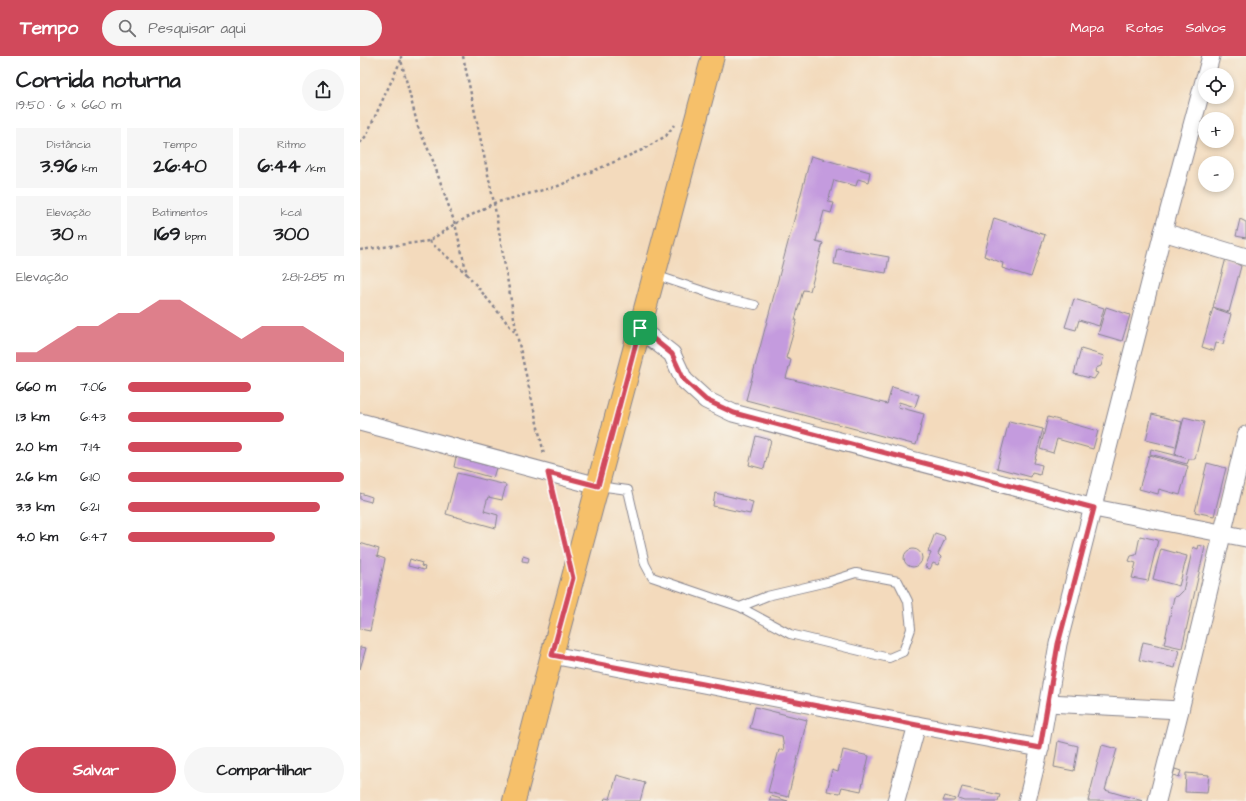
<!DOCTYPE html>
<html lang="pt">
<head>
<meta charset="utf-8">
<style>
  :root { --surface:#fff; --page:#f6f6f6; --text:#202124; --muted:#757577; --accent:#d1495b }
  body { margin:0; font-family:"Architects Daughter",sans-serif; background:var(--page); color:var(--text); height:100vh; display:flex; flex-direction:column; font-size:15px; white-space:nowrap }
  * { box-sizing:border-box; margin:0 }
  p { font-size:13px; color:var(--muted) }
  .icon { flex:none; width:22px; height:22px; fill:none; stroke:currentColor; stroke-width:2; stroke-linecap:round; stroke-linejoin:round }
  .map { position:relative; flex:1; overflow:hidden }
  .side { display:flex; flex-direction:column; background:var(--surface); width:360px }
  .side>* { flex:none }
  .controls { position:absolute; left:838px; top:12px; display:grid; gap:8px }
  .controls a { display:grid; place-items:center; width:36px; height:36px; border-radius:50%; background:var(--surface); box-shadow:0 2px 6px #0003; font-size:20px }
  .pin { position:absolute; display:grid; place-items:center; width:34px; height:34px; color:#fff; margin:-17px; border-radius:8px; box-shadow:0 2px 6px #0006 }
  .round { display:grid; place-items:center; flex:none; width:42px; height:42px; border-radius:21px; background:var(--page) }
  .summary { display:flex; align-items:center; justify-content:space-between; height:68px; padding:0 16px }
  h1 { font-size:22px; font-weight:700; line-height:30px }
  .stats { display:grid; grid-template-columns:repeat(3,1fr); gap:6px; height:68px; padding:4px 16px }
  .stats div { display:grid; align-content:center; border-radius:0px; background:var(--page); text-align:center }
  .stats b { font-size:20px; font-weight:700 }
  .stats small { font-size:11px; font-weight:400 }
  .stats p { font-size:11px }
  .chart { height:112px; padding:8px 16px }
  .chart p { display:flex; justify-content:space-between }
  .chart svg { width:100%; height:72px; margin-top:4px; fill:var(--accent); opacity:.7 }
  .button { display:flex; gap:8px; margin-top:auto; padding:8px 16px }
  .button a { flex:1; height:46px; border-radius:24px; background:var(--accent); color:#fff; font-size:16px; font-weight:700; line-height:46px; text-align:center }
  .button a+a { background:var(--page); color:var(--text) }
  ul { padding:0 16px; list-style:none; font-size:13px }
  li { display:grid; grid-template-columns:64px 48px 1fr; align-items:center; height:30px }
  li i { height:10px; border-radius:5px; background:var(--accent) }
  header { display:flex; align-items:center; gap:24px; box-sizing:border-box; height:56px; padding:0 20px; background:var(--accent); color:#fff }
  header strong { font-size:19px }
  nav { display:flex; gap:22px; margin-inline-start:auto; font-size:14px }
  .search { width:280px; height:36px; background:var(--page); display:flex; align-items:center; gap:10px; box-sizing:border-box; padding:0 14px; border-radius:22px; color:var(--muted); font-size:15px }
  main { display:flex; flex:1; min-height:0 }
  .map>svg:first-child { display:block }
</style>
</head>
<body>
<header>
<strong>Tempo</strong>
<div class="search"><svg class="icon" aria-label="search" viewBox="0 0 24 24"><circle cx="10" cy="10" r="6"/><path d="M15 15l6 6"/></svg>Pesquisar aqui</div>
<nav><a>Mapa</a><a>Rotas</a><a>Salvos</a></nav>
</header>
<main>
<section class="side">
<div class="summary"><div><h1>Corrida noturna</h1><p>19:50 · 6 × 660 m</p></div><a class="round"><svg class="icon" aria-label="share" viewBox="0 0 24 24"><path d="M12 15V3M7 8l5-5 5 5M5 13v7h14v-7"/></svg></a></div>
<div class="stats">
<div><p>Distância</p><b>3.96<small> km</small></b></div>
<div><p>Tempo</p><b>26:40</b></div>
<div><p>Ritmo</p><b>6:44<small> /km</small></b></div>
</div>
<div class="stats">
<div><p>Elevação</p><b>30<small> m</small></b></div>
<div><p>Batimentos</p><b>169<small> bpm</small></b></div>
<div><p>kcal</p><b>300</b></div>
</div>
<div class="chart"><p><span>Elevação</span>281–285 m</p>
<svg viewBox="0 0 160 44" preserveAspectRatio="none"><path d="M0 44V38L10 38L20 30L30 22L40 22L50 14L60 14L70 6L80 6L90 14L100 22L110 30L120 22L130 22L140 22L150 30L160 38V44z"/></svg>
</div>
<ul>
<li><b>660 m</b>7:06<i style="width:57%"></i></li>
<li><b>1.3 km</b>6:43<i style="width:72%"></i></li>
<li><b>2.0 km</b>7:14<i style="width:53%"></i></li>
<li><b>2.6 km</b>6:10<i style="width:100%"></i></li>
<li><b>3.3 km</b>6:21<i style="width:89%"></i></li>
<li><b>4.0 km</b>6:47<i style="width:68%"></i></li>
</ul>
<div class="button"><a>Salvar</a><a>Compartilhar</a></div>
</section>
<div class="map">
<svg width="886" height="745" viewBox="0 0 886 745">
  <rect width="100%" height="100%" fill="#f7f3e8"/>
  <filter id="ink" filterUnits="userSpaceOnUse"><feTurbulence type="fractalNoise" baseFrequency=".025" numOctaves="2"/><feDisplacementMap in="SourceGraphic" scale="8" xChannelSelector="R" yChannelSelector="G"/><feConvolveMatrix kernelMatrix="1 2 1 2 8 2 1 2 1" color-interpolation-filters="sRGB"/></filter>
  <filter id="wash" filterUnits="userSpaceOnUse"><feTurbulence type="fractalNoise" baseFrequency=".012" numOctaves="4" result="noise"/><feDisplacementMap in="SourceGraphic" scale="16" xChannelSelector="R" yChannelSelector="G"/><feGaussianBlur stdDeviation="0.9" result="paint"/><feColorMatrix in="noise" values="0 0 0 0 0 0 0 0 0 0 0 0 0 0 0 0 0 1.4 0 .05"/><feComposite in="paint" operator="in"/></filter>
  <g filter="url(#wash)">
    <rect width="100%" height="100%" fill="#f3dabc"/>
    <g id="blocks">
      <g fill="#c49bde">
        <polygon points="451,100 510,116 508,126 498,123 496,130 474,124 468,146 474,147 471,157 464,155 456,185 463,187 450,235 443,234 435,264 437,264 426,302 431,304 426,322 527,348 532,331 559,339 555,351 539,346 538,351 564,358 556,389 386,344"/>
        <polygon points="634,162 685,179 671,221 642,212 643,207 624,200"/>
        <polygon points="880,163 886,166 886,182 876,180"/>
        <polygon points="477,192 529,201 526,217 474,208"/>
        <polygon points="866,202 881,210 869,256 853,251"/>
        <polygon points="714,243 744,252 739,270 719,264 716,274 705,271"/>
        <polygon points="746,251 770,259 762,285 738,278"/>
        <polygon points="853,252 871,258 863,288 856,287 854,295 842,291"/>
        <polygon points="721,293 744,300 741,310 736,312 735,316 738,317 734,323 714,318"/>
        <polygon points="792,358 822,366 816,391 786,384"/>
        <polygon points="688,361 738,375 733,393 697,383 693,397 680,393"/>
        <polygon points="824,361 844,366 835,403 829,403 827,408 790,398 791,393 826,402 815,398"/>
        <polygon points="649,365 683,373 674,407 682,409 680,419 672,417 671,421 637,412"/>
        <polygon points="396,380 411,384 404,413 389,409"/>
        <polygon points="789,399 828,410 820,439 799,433 798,438 779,433"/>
        <polygon points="96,401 136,412 133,422 94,411"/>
        <polygon points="847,407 866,412 854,460 835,456"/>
        <polygon points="97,417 146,429 142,444 128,441 124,455 138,459 136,472 86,458"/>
        <polygon points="0,437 12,441 11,446 0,443"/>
        <polygon points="355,437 393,446 390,458 353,450"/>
        <polygon points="575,477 584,480 585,483 578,498 581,501 578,509 573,507 570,513 565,511 571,497 568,496"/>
        <polygon points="780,480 798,484 788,525 772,522 776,507 769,505 771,500 776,499"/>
        <polygon points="0,487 19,493 17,500 25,503 10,575 0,573"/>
        <polygon points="839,489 845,491 822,592 804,588 814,541 818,540 823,535 833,491 838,493"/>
        <circle cx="553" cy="502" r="9"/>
        <polygon points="801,493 827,500 819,530 793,523"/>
        <polygon points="163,500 169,502 168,506 162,505"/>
        <polygon points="50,503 62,507 61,510 65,511 64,514 48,510"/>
        <polygon points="783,586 819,594 815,612 779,604"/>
        <polygon points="0,591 6,592 0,613"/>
        <polygon points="395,651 447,664 428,741 408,736 419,694 424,694 422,680 390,672"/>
        <polygon points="698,685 718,690 714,715 694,711"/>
        <polygon points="742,689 757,693 745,734 783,745 728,745"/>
        <polygon points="483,694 509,700 501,735 482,731 480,737 467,735 472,714 478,716"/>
        <polygon points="815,713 821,715 819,721 813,719"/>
        <polygon points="826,717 849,719 847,737 825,736"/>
        <polygon points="257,719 285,727 280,745 244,745 245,742 250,743"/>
        <polygon points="602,731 640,739 638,745 604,745 598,743"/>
        <polygon points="411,740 428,745 409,745"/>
        <polygon points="585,740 595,743 594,745 583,745"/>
      </g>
    </g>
  </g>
  <g filter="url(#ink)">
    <use href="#blocks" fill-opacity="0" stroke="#87848d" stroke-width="1"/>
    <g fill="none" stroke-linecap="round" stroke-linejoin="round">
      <g stroke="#87848d" stroke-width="10">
        <g id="service">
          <polyline points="295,219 361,241 395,249"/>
          <polyline points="238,430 268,434 285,508 292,521 380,551 430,578 529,602 543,596 551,573 548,545 538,525 496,517 467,526 407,540 380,551"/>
        </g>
      </g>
      <g stroke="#87848d" stroke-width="19">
        <g id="minor">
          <polyline points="846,19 851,0"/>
          <polyline points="803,176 886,201"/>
          <polyline points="280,273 312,298 324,324 346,344 373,357 734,452 886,482"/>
          <polyline points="0,366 238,430"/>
          <polyline points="192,599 557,669 680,692"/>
          <polyline points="688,647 820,654"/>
          <polyline points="536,745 557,669"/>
          <polyline points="667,745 680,692 698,588 803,176 845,21"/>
          <polyline points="797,745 820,654 886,379"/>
        </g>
      </g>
      <g stroke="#87848d" stroke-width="24">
        <polyline id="primary" points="154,745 192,599 353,0"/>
      </g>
      <g stroke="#87848d" stroke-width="2.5" stroke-dasharray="3 3" stroke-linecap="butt">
        <polyline points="41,0 41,4 58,71 72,102 95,168 107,218 157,279"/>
        <polyline points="103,0 134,147 157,279 184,398"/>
        <polyline points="0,87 6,80 41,4"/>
        <polyline points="69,185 107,218"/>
        <polyline points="0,194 69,185 95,168 134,147 198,130 282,94 306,80 314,69"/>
        <polyline points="192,434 203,482"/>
      </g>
      <use href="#service" stroke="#fff" stroke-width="8"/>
      <use href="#minor" stroke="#fff" stroke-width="17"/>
      <use href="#primary" stroke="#f6c06b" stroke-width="22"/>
    </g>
  </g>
  <g fill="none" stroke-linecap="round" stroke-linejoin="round" filter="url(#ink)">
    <g stroke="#fff" stroke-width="8">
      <polygon id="route" points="280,272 312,298 324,324 346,344 374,357 734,452 698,588 680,692 557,669 192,599 213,522 188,417 238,430"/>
    </g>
    <use href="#route" stroke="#d1495b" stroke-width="5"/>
  </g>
</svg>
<div class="controls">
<a><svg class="icon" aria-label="locate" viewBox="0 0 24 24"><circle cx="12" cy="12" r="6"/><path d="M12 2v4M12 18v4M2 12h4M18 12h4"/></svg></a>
<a>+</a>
<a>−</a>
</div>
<div class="pin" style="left:280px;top:272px;background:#1e9e55"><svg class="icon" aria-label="arrive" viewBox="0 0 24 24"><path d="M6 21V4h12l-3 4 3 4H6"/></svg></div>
</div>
</main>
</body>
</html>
